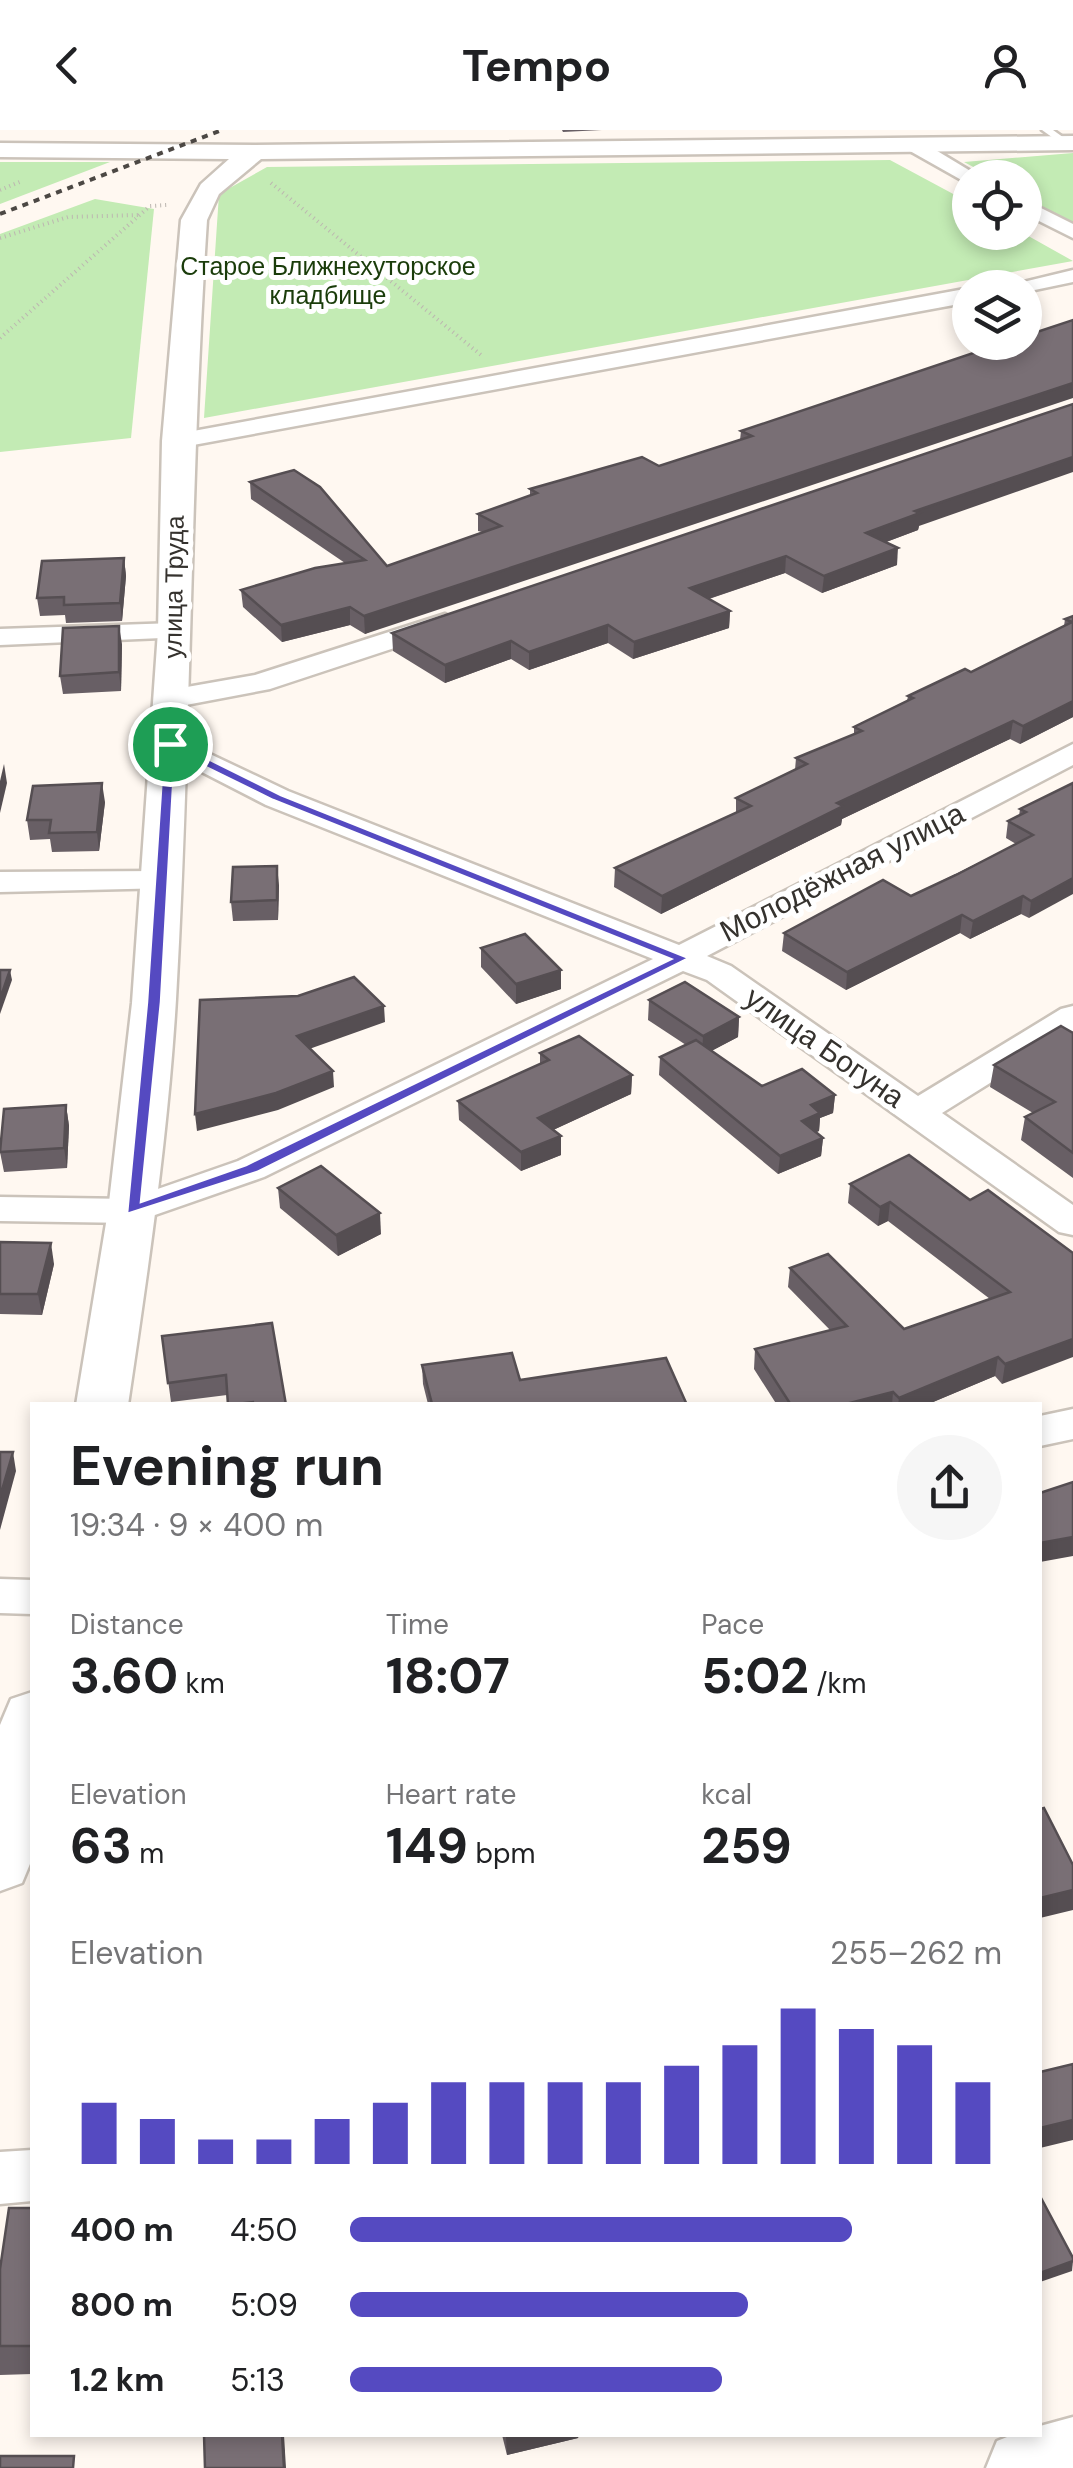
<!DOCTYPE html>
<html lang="en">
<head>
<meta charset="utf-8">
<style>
  :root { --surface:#fff; --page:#f6f6f6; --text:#202124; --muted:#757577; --accent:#554ac1 }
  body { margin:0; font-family:"DM Sans",sans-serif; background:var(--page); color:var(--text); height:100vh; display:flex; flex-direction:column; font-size:38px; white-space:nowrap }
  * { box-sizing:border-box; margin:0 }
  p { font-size:32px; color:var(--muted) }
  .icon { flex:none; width:55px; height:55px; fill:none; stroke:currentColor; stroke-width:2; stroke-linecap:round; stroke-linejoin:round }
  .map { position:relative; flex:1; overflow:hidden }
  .side { position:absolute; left:30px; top:1272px; width:1012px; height:1035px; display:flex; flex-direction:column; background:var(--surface); border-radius:0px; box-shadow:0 5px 15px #0003 }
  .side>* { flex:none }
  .fabs { position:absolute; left:952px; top:30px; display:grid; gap:20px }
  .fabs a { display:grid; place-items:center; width:90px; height:90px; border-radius:50%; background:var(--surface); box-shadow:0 5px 15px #0003; font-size:50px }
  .pin { position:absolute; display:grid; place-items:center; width:85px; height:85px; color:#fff; margin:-42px; border:5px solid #fff; border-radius:50%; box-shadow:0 2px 10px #0007 }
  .round { display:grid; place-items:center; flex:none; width:105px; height:105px; border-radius:52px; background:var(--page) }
  .headline { display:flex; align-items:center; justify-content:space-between; height:170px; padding:0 40px }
  h1 { font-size:55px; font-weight:700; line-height:75px }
  .figures { display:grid; grid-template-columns:repeat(3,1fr); gap:15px; height:170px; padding:10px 40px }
  .figures div { display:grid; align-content:center }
  .figures b { font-size:50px; font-weight:700 }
  .figures small { font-size:28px; font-weight:400 }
  .figures p { font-size:28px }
  .chart { height:280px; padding:20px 40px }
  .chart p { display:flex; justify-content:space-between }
  .chart svg { width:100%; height:180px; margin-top:10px; stroke:var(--accent); stroke-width:6 }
  ul { padding:0 40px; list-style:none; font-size:32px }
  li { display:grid; grid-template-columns:160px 120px 1fr; align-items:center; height:75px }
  li i { height:25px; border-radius:12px; background:var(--accent) }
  header { display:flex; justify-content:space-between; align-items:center; height:130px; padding:0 40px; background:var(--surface); font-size:45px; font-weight:700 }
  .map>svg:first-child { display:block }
</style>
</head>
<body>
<header><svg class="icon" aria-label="back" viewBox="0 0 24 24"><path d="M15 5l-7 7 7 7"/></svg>Tempo<svg class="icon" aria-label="person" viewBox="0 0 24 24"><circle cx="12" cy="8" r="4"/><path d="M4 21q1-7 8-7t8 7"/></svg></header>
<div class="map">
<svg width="1073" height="2338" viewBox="0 0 1073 2338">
  <rect width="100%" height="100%" fill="#fff8f1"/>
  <g fill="#c3ebb4">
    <polygon points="1073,23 1073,94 1025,68 1025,48 992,47 964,32"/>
    <polygon points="890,30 970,73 970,102 1023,103 1073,131 204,288 219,64 267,37"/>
    <polygon points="0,32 110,32 0,74"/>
    <polygon points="95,69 154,79 131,308 0,322 0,104"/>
  </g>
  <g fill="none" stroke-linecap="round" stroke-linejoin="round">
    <g stroke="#cbc3ba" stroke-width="5">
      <polygon id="service" points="1042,0 1053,0 1071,13 1063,15"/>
    </g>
    <g stroke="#cbc3ba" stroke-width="5">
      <g id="minor">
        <polygon points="910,13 924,13 982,48 965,52 910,21"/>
        <polygon points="1025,70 1073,94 1073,108 1025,84"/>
        <polygon points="1073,140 1073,152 1025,162 1025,158 999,158"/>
        <polygon points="970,158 970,172 177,318 165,311 177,304"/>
        <polygon points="445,484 459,492 455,498 270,559 170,578 155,569 170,560 255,545"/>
        <polygon points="175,493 189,501 185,507 0,515 0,499"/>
        <polygon points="170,605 288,661 679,815 1073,614 1073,635 707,826 731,836 918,966 1061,879 1073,876 1073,901 942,983 1073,1075 1073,1105 1059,1102 707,850 683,841 264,1047 132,1093 0,1091 0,1067 129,1069 238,1031 653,829 266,675 159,620 155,614"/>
        <polygon points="159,741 175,751 170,758 0,762 0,742"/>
        <polygon points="1073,1279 1073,1309 1040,1316 1040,1286"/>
        <polygon points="0,1449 32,1450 32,1484 0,1483"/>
        <polygon points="32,2020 32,2071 0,2074 0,2022"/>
      </g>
    </g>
    <g stroke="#cbc3ba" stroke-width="5">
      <g id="tertiary">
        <path d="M1073,6V20L261,29L219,64L207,90C190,350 191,609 176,869C168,1005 148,1140 128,1275H76L108,1081L132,873L158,501L162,311L181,90L201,54L229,29L0,27V13L255,15Z"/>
        <polygon points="32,1562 32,1729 22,1753 0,1761 0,1595 11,1569"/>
        <polygon points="1073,2287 1073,2338 986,2338 997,2311 1012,2305 1040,2305 1040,2296"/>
      </g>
    </g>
    <g stroke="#bcb6b0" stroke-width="4" stroke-dasharray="1 4" stroke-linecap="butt">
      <polyline points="271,53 481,225"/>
      <polyline points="0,60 22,51"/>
      <polyline points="0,108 68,87 139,85"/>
      <polyline points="0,208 150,76 167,75"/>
    </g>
    <use href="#service" fill="#fff" fill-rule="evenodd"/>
    <use href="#minor" fill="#fff" fill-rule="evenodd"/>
    <use href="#tertiary" fill="#fff" fill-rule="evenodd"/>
    <polyline stroke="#4c4844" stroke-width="4" stroke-dasharray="6 6" stroke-linecap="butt" points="0,84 222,0"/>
  </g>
  <g fill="#685f65">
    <polygon points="562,0 602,0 563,2"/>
    <polygon points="1006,212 365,504 350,495 282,512 243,477 241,460 345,433 251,369 250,352 387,436 482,402 478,401 478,384 530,365 530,359 659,336 740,310 741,301"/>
    <polygon points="919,396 918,400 886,412 897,435 822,463 785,443 709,469 730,481 729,498 633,529 608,513 529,540 511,529 445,553 393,521 392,503"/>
    <polygon points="124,428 126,446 122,491 66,493 65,485 40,486 37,468"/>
    <polygon points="1073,486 1073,587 1020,614 1010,609 842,689 841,695 661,784 614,757 615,738 736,683 736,668 795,640 796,628 854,604 854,597 907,571 908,566 971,542 1064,496 1065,489"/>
    <polygon points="122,514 121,561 63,564 60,546"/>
    <polygon points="1073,653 1029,788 1021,784 970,809 960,803 846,860 782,821 784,803 911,766 1016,714 1006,708 1008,691 1019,686 1020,679"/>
    <polygon points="105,672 99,721 52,722 50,709 30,710 27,690"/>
    <polygon points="279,755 278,790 233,791 231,772"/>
    <polygon points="481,818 561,840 561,859 516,874 481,837"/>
    <polygon points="649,870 739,887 738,907 711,921 762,956 835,965 833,983 820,988 819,1001 816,1002 823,1008 821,1026 778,1044 659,945 660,927 686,915 648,890"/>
    <polygon points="1073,903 1073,1048 1021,1010 1025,987 1033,983 990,957 994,935"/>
    <polygon points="540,923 632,945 631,964 553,1000 561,1006 561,1025 521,1041 459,990 458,971 540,934"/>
    <polygon points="66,975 69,996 67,1038 4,1042 0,1022"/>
    <polygon points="850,1054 970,1070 1073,1123 1002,1254 995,1246 926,1275 777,1275 754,1239 755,1219 830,1200 788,1157 790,1138 904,1199 990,1169 888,1091 878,1096 848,1073"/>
    <polygon points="278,1058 381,1104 338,1126 280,1078"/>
    <polygon points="0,1112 54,1134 42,1185 0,1184"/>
    <polygon points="162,1206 286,1275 228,1275 227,1265 171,1272"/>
    <polygon points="422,1235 520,1250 428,1274 423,1254"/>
    <polygon points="32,2078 32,2244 0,2245 0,2139"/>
    <polygon points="502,2305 579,2305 578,2308 507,2325"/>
  </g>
  <g fill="#554e52">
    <polygon points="1073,253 1073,268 365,504 364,486"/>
    <polygon points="1073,327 1073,342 919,396 918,400 865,420 866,403 915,381"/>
    <polygon points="898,418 897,435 822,463 824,446"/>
    <polygon points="786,426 785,443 690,475 690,458"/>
    <polygon points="124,428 126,446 122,491 120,473"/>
    <polygon points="350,477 350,495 282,512 281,495"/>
    <polygon points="730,481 729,498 633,529 634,512"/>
    <polygon points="608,495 608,513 529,540 529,522"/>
    <polygon points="119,496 122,514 121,561 119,542"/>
    <polygon points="511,511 511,529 445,553 445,535"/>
    <polygon points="1073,571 1073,587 1020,614 1023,596"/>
    <polygon points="1013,591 1010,609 842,689 841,695 661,784 662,766 837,673"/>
    <polygon points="4,634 7,653 0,683 0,651"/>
    <polygon points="102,653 105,672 99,721 97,702"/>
    <polygon points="277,736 279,755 278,790 277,770"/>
    <polygon points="1073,748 1073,764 1029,788 1031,771"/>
    <polygon points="1023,766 1021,784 970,809 973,791"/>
    <polygon points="962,785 960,803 846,860 847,842"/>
    <polygon points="10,840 12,850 0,884 0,869"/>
    <polygon points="561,840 561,859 516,874 516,854"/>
    <polygon points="384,876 385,892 298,923 297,906"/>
    <polygon points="739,887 738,907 702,926 703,906"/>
    <polygon points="333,941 334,957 278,980 197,1001 195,984"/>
    <polygon points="632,945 631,964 538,1007 538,988"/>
    <polygon points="835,965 833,983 820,988 819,1001 800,1009 802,991 811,975"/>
    <polygon points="66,975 69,996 67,1038 64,1018"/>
    <polygon points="561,1006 561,1025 521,1041 521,1022"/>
    <polygon points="823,1008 821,1026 778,1044 780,1026"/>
    <polygon points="890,1072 888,1091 878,1096 880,1077"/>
    <polygon points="380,1083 381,1104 338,1126 336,1105"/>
    <polygon points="51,1113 54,1134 42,1185 38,1164"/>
    <polygon points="1073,1209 1073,1227 1002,1254 1005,1234"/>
    <polygon points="998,1227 995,1246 926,1275 898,1275 899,1268"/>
    <polygon points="893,1262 892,1275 842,1275"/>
    <polygon points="13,1322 16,1341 0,1400 0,1367"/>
    <polygon points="1073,1407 1073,1426 1040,1432 1040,1413"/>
    <polygon points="1073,1760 1073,1780 1040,1788 1040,1768"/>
    <polygon points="1073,1990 1073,2010 1040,2018 1040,1998"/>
    <polygon points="1073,2131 1072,2141 1040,2152 1040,2143"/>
    <polygon points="282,2305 284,2305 286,2338 284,2338"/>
    <polygon points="511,2305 579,2305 578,2308 507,2325 506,2306"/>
  </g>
  <g fill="#796f75" stroke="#554e52" stroke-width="2.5">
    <polygon points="1073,190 1073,253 364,486 350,477 281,495 241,460 315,438 365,430 250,352 294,340 320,357 387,436 501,396 478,384 537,363 530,359 642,327 659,336 752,306 741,301 1006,212 1025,212 1025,206"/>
    <polygon points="1073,274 1073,327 915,381 920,383 866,403 898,418 824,446 786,426 690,458 730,481 634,512 608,495 529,522 511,511 445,535 392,503"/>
    <polygon points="124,428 120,473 64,475 64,467 37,468 42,431"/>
    <polygon points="1073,486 1073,571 1023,596 1013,591 837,673 843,676 662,766 615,738 751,676 736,668 807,634 796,628 862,601 854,597 913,568 908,566 965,539 971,542 1072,492 1065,489"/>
    <polygon points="119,496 119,542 60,546 63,498"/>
    <polygon points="102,653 97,702 49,703 51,690 27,690 33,656"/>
    <polygon points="1073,653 1073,748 1031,771 1023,766 973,791 962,785 847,842 784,803 883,750 911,766 956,745 1033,705 1008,691 1026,682 1020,679"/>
    <polygon points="277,736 277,770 231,772 233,737"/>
    <polygon points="525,804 561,840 516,854 481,818"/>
    <polygon points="0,840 10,840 0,869"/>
    <polygon points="354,847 384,876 297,906 333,941 276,963 195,984 200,870 298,866"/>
    <polygon points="685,852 739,887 703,906 649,870"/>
    <polygon points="1061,896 1073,903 1073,1023 1025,987 1055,972 994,935"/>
    <polygon points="579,906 632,945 538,988 561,1006 521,1022 458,971 549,930 540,923"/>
    <polygon points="696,910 762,956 802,939 835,965 811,975 820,983 802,991 823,1008 780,1026 660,927"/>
    <polygon points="66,975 64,1018 0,1022 4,979"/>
    <polygon points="909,1025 970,1070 988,1060 1073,1123 1073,1209 1005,1234 998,1227 899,1268 893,1262 842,1275 791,1275 755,1219 847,1196 790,1138 828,1124 904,1199 1010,1162 890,1072 880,1077 850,1054"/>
    <polygon points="321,1036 380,1083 336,1105 278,1058"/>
    <polygon points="0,1112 51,1113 38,1164 0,1164"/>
    <polygon points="272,1193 286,1275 254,1275 253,1272 228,1275 226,1245 168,1253 162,1206"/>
    <polygon points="512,1223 520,1250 666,1228 687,1275 424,1275 432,1274 422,1235"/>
    <polygon points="0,1322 13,1322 0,1367"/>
    <polygon points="1073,1352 1073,1407 1040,1413 1040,1363"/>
    <polygon points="1044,1678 1073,1735 1073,1760 1040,1768 1040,1679"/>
    <polygon points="1073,1934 1073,1990 1040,1998 1040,1942"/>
    <polygon points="1040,2066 1073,2128 1073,2131 1040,2143"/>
    <polygon points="9,2078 32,2078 32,2216 0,2216 0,2139"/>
    <polygon points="204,2305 282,2305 284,2338 205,2338"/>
    <polygon points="0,2326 74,2326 73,2338 0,2338"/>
  </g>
  <path fill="#554ac1" stroke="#fff" stroke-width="2.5" fill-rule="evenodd" d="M170,610L281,665L689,828L257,1042L127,1084L147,872L164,614ZM175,622L273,670L671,829L246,1035L141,1072L161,872Z"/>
  <g text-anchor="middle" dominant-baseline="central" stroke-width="10" stroke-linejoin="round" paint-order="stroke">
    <g font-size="25" fill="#1a3c0a" stroke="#fff">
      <text x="328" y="136">Старое Ближнехуторское<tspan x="328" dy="29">кладбище</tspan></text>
    </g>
    <g font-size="25" fill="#35322e" stroke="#fff">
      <text transform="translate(174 457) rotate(-89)">улица Труда</text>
    </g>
    <g font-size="30" fill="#35322e" stroke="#fff">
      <text transform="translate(842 742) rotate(-27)">Молодёжная улица</text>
      <text transform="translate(825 917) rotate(35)">улица Богуна</text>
    </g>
  </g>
</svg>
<div class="fabs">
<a><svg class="icon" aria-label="locate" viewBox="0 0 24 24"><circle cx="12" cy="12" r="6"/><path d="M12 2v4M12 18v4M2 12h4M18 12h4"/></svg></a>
<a><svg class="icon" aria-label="layers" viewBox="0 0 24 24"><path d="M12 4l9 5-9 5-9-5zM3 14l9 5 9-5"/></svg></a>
</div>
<div class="pin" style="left:170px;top:614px;background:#1e9e55"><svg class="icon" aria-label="arrive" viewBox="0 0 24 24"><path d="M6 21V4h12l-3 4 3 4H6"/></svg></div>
<section class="side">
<div class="headline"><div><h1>Evening run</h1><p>19:34 · 9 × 400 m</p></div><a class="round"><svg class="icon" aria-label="share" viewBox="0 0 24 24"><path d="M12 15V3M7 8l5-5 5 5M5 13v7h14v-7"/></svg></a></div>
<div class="figures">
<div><p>Distance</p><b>3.60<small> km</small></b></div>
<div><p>Time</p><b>18:07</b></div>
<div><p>Pace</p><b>5:02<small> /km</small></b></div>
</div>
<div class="figures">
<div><p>Elevation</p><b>63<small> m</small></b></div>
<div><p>Heart rate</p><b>149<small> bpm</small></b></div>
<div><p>kcal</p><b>259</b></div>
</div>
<div class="chart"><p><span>Elevation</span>255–262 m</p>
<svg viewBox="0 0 160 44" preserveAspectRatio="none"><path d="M5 44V29M15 44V33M25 44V38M35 44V38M45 44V33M55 44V29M65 44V24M75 44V24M85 44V24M95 44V24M105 44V20M115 44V15M125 44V6M135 44V11M145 44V15M155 44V24"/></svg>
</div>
<ul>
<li><b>400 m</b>4:50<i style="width:77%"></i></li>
<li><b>800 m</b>5:09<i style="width:61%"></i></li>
<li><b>1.2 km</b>5:13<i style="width:57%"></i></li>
</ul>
</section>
</div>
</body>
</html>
